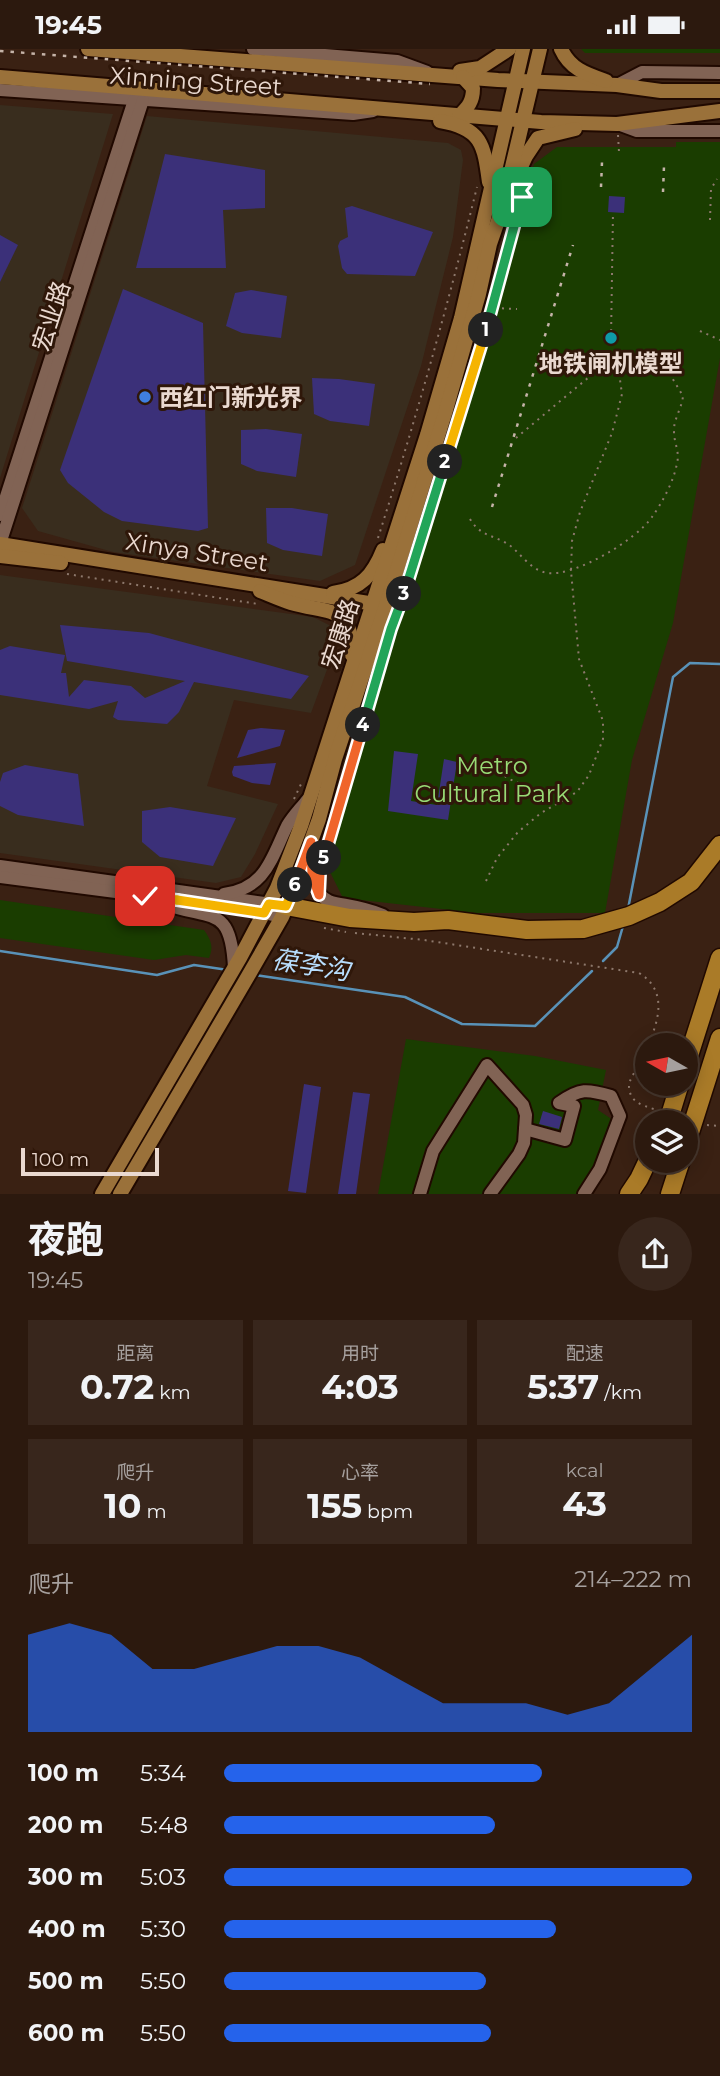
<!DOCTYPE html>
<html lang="zh">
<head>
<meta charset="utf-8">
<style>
  :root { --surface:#2c190e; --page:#38261c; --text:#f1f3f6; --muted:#a6a09e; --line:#48382e; --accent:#2563eb }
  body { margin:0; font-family:Montserrat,"Noto Sans SC",sans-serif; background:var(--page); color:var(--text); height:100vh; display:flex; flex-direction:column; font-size:26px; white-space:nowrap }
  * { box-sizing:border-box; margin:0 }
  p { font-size:23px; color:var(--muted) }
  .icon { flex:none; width:38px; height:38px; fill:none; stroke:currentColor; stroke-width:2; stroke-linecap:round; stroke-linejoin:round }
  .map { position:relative; height:1145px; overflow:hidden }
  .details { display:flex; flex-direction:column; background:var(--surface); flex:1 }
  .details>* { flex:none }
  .needle { width:46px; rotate:279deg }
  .tools { position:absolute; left:635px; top:984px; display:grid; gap:14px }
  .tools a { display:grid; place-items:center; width:63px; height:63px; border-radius:50%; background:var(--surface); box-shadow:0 4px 18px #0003,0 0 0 2px var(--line); font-size:35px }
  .scale { position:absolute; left:21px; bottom:18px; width:138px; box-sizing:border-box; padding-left:7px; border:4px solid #ead9d0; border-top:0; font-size:19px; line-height:24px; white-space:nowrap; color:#ead9d0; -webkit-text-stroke:5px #2f1709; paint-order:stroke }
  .pin { position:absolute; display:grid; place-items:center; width:60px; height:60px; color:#fff; margin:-30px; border-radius:14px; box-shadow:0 4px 10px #0006 }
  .km { position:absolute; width:35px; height:35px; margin:-18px; border-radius:50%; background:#222; color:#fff; font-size:19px; line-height:35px; text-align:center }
  .round { display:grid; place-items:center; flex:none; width:74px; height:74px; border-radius:37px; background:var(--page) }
  .headline { display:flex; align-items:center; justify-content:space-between; height:119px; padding:0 28px }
  h1 { font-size:38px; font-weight:700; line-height:52px }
  .figures { display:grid; grid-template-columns:repeat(3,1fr); gap:10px; height:119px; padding:7px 28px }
  .figures div { display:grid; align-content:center; border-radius:0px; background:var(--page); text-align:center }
  .figures b { font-size:35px; font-weight:700 }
  .figures small { font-size:19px; font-weight:400 }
  .figures p { font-size:19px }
  .chart { height:196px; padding:14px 28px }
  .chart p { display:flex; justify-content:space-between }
  .chart svg { width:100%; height:126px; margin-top:7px; fill:var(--accent); opacity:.7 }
  ul { padding:0 28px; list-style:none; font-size:23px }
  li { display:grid; grid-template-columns:112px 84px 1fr; align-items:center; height:52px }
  li i { height:18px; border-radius:9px; background:var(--accent) }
  .status { display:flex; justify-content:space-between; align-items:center; height:49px; padding:0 35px; background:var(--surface); direction:ltr }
  .status svg { height:19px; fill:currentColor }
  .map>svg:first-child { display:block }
</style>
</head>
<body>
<div class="status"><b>19:45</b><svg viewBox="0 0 49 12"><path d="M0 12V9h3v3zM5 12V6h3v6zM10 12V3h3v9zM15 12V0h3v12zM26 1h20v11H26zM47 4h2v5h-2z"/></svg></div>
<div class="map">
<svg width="720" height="1145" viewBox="0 0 720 1145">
  <rect width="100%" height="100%" fill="#3a2113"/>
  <g fill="#392d1e">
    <polygon points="0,56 113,65 0,429"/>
    <polygon points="147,67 448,94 461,101 463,111 453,188 421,317 355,516 320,532 113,503 38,482 22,459"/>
    <polygon points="0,526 313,568 333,578 339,588 311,664 234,651 207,737 278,755 255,805 241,828 216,834 0,804"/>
  </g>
  <g fill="#1a3d00">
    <polygon points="581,0 720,0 720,4 585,4"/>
    <polygon points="676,93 720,93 720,309 673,574 632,711 605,864 477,864 343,849 326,815 495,259 534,115 557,98 676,98"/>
    <path d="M0,851L204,881C211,891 214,898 209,909L186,906L154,911L0,889Z"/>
    <polygon points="406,990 535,1007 606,1021 598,1061 616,1073 579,1145 378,1145"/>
  </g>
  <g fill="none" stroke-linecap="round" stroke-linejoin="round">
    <g stroke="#5992b8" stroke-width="2.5">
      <polyline points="628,860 673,628 690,614 720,615"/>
      <polyline points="0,902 157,926 194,916 228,921"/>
      <polyline points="603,912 617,898 623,877"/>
      <polyline points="255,926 405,948 462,975 535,977 592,922"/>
    </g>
  </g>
  <g fill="#3b3079">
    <polygon points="165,105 265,121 265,159 223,161 226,219 136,219"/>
    <polygon points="609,147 625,148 624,164 608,163"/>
    <polygon points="352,157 433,183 415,227 347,225 342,219 338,197 340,192 348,188 345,159"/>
    <polygon points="0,186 18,196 0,233"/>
    <polygon points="123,240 203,274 208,479 198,482 122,472 104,463 68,434 60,421"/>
    <polygon points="251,241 287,247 281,289 242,284 226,277 235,244"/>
    <polygon points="312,329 339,330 375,335 369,377 330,372 314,365"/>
    <polygon points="266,380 302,385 296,428 257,422 241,415 241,381"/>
    <polygon points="266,459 292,459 328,465 322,507 283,501 267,494"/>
    <polygon points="60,576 149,584 309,627 291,650 194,633 179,663 167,675 118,671 113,668 118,652 89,660 0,646 0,601 10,597 65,606 61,624 66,624 69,648 84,631 131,637 145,649 185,632 67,612"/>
    <polygon points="261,679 285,681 280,697 237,709 248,681"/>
    <polygon points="394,702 418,705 411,752 437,756 444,710 457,713 448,771 388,762"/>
    <polygon points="276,714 270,736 252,734 233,727 232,723 234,717"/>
    <polygon points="25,716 78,725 84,777 18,766 0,757 0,733 3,724"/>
    <polygon points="170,758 236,769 213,817 160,808 142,793 142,762"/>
    <polygon points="304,1035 321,1038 306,1144 288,1142"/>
    <polygon points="353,1043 370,1045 356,1145 338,1145"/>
    <polygon points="543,1062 562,1068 559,1080 539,1075"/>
  </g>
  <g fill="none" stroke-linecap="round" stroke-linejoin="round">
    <g stroke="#200900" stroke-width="16">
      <g id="minor">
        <polyline points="253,0 397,12 427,23"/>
        <polyline points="617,36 642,23 720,24"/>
        <polyline points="0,41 353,65 373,62"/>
        <polyline points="618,75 637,82 720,82"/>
        <polyline points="0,466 134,51"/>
        <polyline points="0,495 143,51"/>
        <path d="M311,797C314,872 328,844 383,866"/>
        <polyline points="0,817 286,857"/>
        <polyline points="0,828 246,860 282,868"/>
        <path d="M224,845C266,839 271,810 287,777C292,768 301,759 307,751"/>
        <path d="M165,855C211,872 231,855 234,919"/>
        <path d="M525,1080L565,1091L574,1057L559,1054C580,1039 587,1040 611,1047L620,1067L600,1120L584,1145"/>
        <polyline points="420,1145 433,1102 487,1016 523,1056 526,1066 524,1094 519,1105 490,1145"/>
      </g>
    </g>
    <g stroke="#200900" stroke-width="18">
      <g id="major">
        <polyline points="88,0 498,31 617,36 661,42 720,42"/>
        <path d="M561,0C570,20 586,25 606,32"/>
        <polyline points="460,22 480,19 509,0"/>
        <polyline points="0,28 541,73 617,75 720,62"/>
        <path d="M459,67C468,58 473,53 473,39L463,28"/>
        <path d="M440,72C482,79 484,96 489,133"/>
        <polyline points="514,133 526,107 538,89 575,80"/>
        <polyline points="0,495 381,556"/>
        <polyline points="0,507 61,514"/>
        <path d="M260,542C270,546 281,551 291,554C329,565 353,555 352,606"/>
        <path d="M333,544C361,540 373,526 383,501"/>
        <polyline points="102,1145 240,909 277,839 301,777 427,386 461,269 523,0"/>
        <polyline points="120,1145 244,934 282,868 293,842 319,770 335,710 389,547 446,361 479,245 490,195 502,160 540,0"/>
      </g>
    </g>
    <g stroke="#200900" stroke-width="21">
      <g id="highway">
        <polyline points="286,857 350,869 414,873 448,871 527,881 583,880 629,867 660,853 691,833 720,796"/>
        <polyline points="686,1016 720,909"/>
        <polyline points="668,1073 680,1034"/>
        <polyline points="686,1096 720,989"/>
        <polyline points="629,1145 639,1130 648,1111"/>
        <polyline points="670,1145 681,1111"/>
      </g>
    </g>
    <g stroke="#8d786c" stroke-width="2" stroke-dasharray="2 5" stroke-linecap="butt">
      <polyline points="618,86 619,103"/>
      <polyline points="710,171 711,140 717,130"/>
      <polyline points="495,259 517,260"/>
      <polyline points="700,282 720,291"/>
      <polyline points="611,289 613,163"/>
      <polyline points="516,389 595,323"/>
      <path d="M470,470C482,490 497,485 513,499C523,508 532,521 547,524C575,528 636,491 652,468C662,454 674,432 677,414C680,403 674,394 674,383C673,371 682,359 683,347L671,327L660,316"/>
      <path d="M378,489C415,373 448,256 477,138"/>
      <polyline points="67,525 258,555"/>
      <polyline points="393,575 487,279 524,138"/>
      <polyline points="489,713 507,729 558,751"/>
      <polyline points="294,750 302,733"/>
      <polyline points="324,810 389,587"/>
      <polyline points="486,832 497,809 518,783 541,764 577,743 589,726 603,690 603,672 579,610 571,522 572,492 580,463 612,384 618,361 622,345 620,331"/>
      <polyline points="324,879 346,883"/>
      <path d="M355,884L424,891L639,924C681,949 644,1002 629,1034C628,1053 641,1056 657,1061"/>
      <polyline points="707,1076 720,1077"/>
    </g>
    <use href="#minor" stroke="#816354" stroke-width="12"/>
    <use href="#major" stroke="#9a713a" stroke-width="14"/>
    <use href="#highway" stroke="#aa7b28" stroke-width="18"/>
    <g stroke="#c5b3a8" stroke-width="2.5" stroke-dasharray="3.5 7" stroke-linecap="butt">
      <polyline points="0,2 430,35"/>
      <polyline points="601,138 602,113"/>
      <polyline points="663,143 664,117"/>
      <polyline points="492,458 573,196"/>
    </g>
  </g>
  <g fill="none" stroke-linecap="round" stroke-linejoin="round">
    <g stroke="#fff" stroke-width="14">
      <polyline id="split-1" points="486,281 522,148"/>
    </g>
    <g stroke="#fff" stroke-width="14">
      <polyline id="split-2" points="445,413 486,281"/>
    </g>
    <g stroke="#fff" stroke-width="14">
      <polyline id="split-3" points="404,545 445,413"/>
    </g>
    <g stroke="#fff" stroke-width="14">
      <polyline id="split-4" points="363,676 391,580 404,545"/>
    </g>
    <g stroke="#fff" stroke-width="14">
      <polyline id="split-5" points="324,809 363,676"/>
    </g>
    <g stroke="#fff" stroke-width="14">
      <polyline id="split-6" points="295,836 311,793 312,827 319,846 320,824 324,809"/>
    </g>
    <g stroke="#fff" stroke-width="14">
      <polyline id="split-7" points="177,851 264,864 269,855 286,857 295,836"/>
    </g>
    <g stroke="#fff" stroke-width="14">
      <polyline id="split-8" points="145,847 177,851"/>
    </g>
    <use href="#split-1" stroke="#22a559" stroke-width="9"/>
    <use href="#split-2" stroke="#f5b400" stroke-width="9"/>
    <use href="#split-3" stroke="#22a559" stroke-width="9"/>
    <use href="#split-4" stroke="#22a559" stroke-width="9"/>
    <use href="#split-5" stroke="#f0652b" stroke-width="9"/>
    <use href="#split-6" stroke="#f0652b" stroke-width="9"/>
    <use href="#split-7" stroke="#f5b400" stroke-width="9"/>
    <use href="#split-8" stroke="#f5b400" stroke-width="9"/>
  </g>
  <circle fill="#0f9aa8" stroke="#2f1709" stroke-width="2.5" cx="611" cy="289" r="7"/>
  <circle fill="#3f7fe0" stroke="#2f1709" stroke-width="2.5" cx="145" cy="348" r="7"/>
  <g text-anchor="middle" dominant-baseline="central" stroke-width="6" stroke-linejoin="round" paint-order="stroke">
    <g font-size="24" fill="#ead9d0" stroke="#2f1709">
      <text transform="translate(196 32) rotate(4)">Xinning Street</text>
      <text transform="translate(51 267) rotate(-72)">宏业路</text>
      <text transform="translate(197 503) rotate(9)">Xinya Street</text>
      <text transform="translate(340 585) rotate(-72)">宏康路</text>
    </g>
    <g font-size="24" font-weight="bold" fill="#ead9d0" stroke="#2f1709">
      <text x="611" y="314">地铁闸机模型</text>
      <text x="159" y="348" text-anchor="start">西红门新光界</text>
    </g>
    <g font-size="24" fill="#98db75" stroke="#2f1709">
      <text x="492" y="716">Metro<tspan x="492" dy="28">Cultural Park</tspan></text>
    </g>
    <g font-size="26" font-style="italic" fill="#b7ddfd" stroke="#2f1709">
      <text transform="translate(311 916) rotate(9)">葆李沟</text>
    </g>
  </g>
</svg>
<div class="tools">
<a><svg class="needle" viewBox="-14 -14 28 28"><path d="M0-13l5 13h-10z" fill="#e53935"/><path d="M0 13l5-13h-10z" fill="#a6a09e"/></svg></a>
<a><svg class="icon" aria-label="layers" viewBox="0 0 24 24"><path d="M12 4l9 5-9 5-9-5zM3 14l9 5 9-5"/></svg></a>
</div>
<div class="scale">100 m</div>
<div class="pin" style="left:522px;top:148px;background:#1e9e55"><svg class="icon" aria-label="arrive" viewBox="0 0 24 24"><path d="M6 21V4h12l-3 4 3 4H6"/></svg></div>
<div class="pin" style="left:145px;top:847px;background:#d93025"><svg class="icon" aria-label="check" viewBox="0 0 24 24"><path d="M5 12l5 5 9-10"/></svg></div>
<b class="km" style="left:486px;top:281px">1</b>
<b class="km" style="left:445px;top:413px">2</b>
<b class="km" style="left:404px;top:545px">3</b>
<b class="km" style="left:363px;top:676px">4</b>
<b class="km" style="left:324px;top:809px">5</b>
<b class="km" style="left:295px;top:836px">6</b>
</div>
<section class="details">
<div class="headline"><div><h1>夜跑</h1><p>19:45</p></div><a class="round"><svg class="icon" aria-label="share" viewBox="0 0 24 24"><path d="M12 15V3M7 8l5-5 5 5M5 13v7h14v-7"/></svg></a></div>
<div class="figures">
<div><p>距离</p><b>0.72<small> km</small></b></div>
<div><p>用时</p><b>4:03</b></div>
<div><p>配速</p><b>5:37<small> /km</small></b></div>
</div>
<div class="figures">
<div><p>爬升</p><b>10<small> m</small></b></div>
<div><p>心率</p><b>155<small> bpm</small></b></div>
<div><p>kcal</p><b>43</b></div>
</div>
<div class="chart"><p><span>爬升</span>214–222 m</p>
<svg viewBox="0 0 160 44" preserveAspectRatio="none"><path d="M0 44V10L10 6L20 10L30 22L40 22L50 18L60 14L70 14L80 18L90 26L100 34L110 34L120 34L130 38L140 34L150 22L160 10V44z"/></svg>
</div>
<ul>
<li><b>100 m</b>5:34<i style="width:68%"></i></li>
<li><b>200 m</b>5:48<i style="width:58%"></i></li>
<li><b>300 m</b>5:03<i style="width:100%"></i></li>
<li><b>400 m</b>5:30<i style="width:71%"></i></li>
<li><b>500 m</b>5:50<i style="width:56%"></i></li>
<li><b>600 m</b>5:50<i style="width:57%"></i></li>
</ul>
</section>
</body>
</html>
